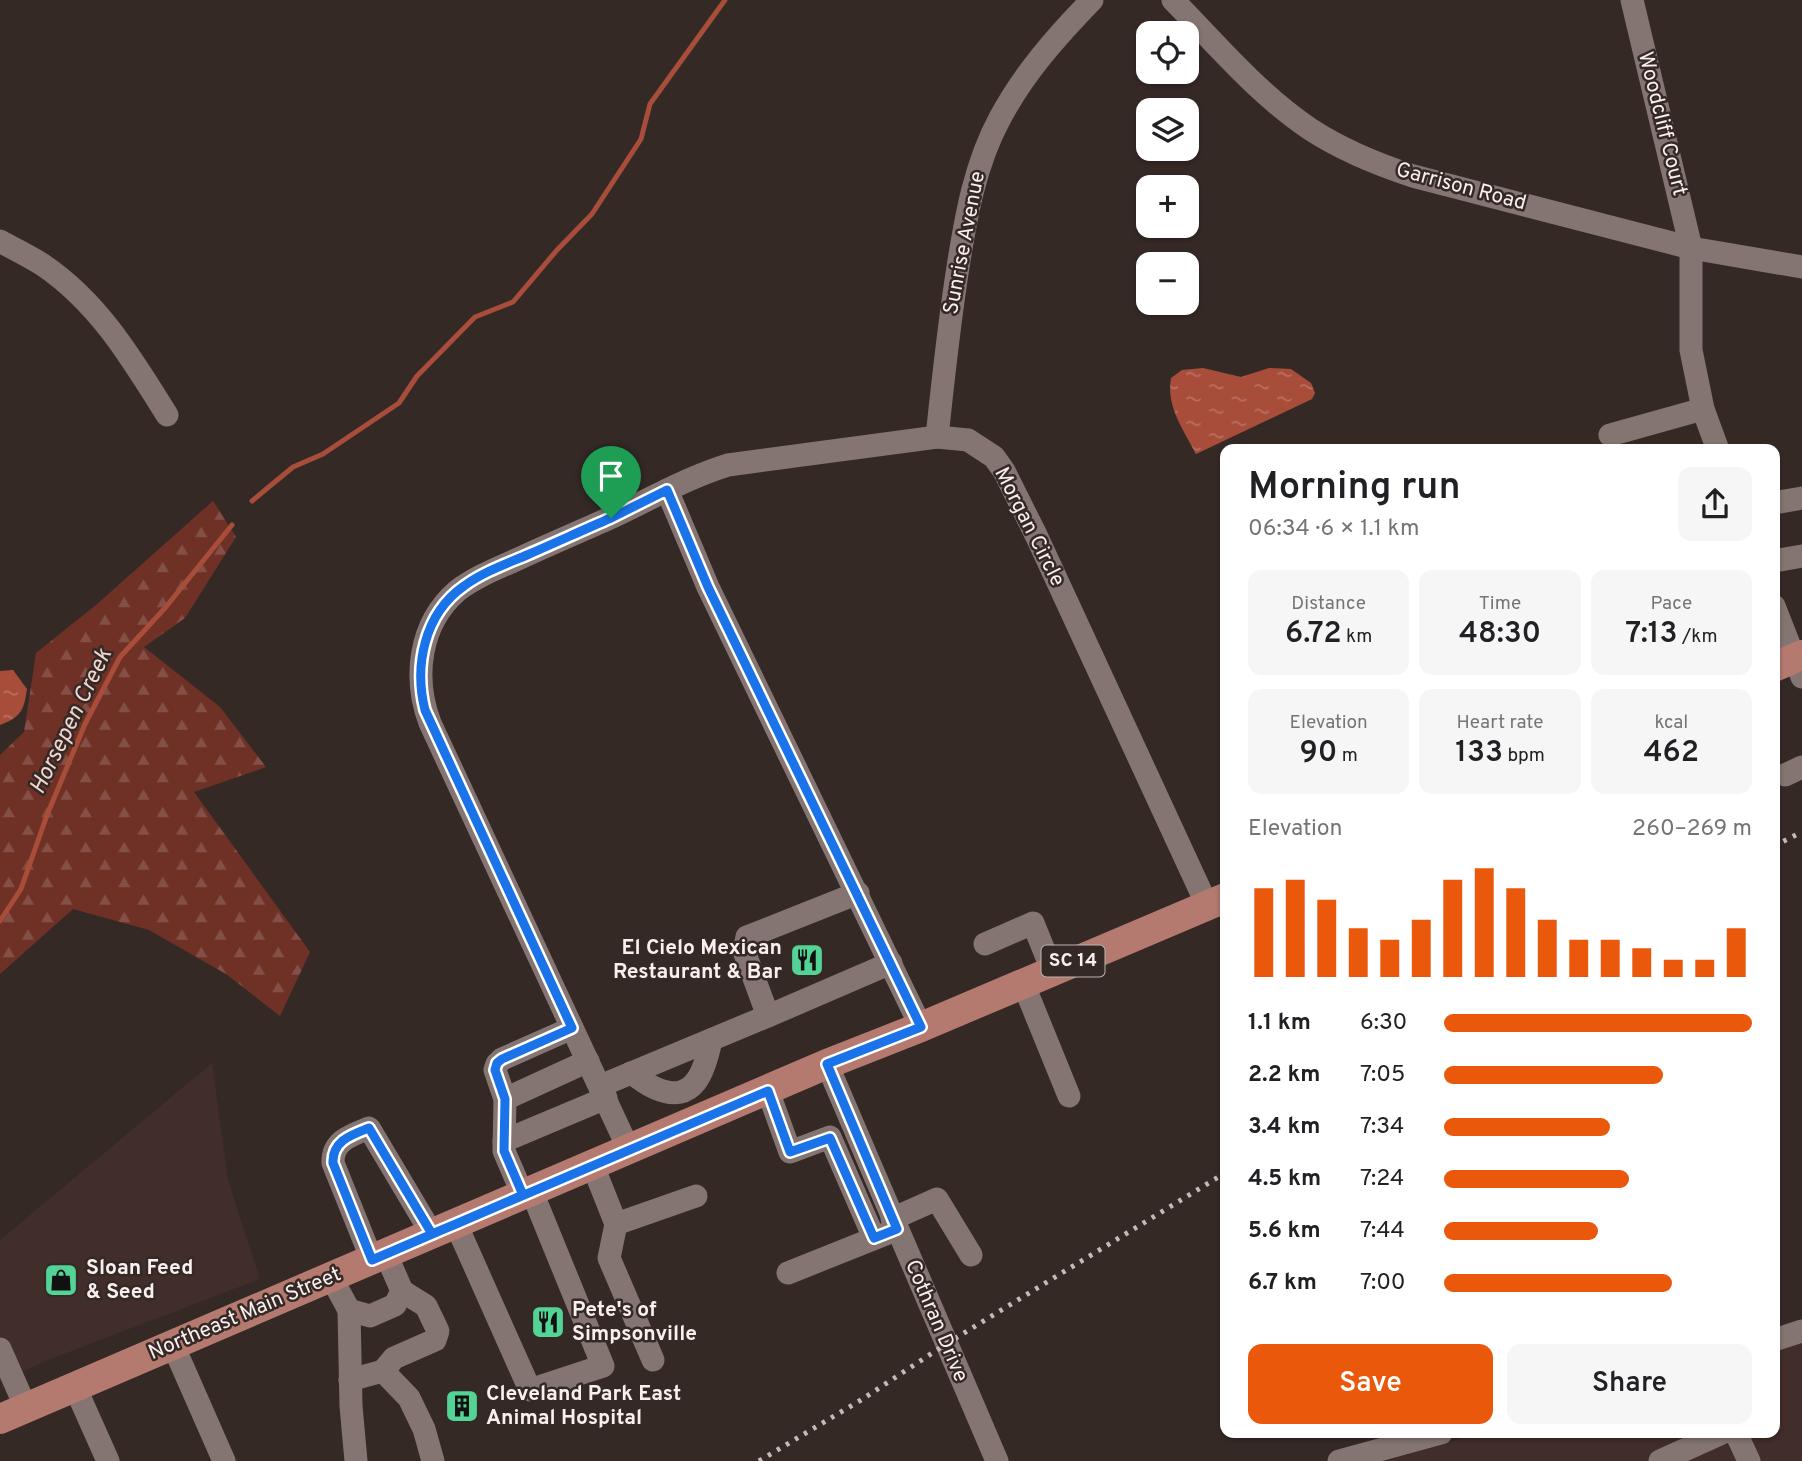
<!DOCTYPE html>
<html lang="en">
<head>
<meta charset="utf-8">
<style>
  :root { --surface:#fff; --page:#f6f6f6; --text:#202124; --muted:#757577; --accent:#ea580c }
  body { margin:0; font-family:Overpass,sans-serif; background:var(--page); color:var(--text); height:100vh; display:flex; flex-direction:column; font-size:26px; white-space:nowrap }
  * { box-sizing:border-box; margin:0 }
  p { font-size:23px; color:var(--muted) }
  .icon { flex:none; width:38px; height:38px; fill:none; stroke:currentColor; stroke-width:2; stroke-linecap:round; stroke-linejoin:round }
  .map { position:relative; flex:1; overflow:hidden }
  .panel { position:absolute; left:1220px; top:444px; width:560px; height:994px; display:flex; flex-direction:column; background:var(--surface); border-radius:14px; box-shadow:0 2px 5px #0004 }
  .panel>* { flex:none }
  .fabs { position:absolute; left:1136px; top:21px; display:grid; gap:14px }
  .fabs a { display:grid; place-items:center; width:63px; height:63px; border-radius:14px; background:var(--surface); box-shadow:0 2px 5px #0004; font-size:35px }
  .pin { position:absolute; display:grid; place-items:center; width:60px; height:60px; color:#fff; margin:-72px -30px; border-radius:50% 50% 50% 0; rotate:-45deg; box-shadow:0 0 7px #0007 }
  .pin .icon { rotate:45deg }
  .round { display:grid; place-items:center; flex:none; width:74px; height:74px; border-radius:14px; background:var(--page) }
  .summary { display:flex; align-items:center; justify-content:space-between; height:119px; padding:0 28px }
  h1 { font-size:38px; font-weight:600; line-height:52px }
  .figures { display:grid; grid-template-columns:repeat(3,1fr); gap:10px; height:119px; padding:7px 28px }
  .figures div { display:grid; align-content:center; border-radius:14px; background:var(--page); text-align:center }
  .figures b { font-size:30px; font-weight:600 }
  .figures small { font-size:19px; font-weight:400 }
  .figures p { font-size:19px }
  .chart { height:196px; padding:14px 28px }
  .chart p { display:flex; justify-content:space-between }
  .chart svg { width:100%; height:126px; margin-top:7px; stroke:var(--accent); stroke-width:6 }
  .cta { display:flex; gap:14px; margin-top:auto; padding:14px 28px }
  .cta a { flex:1; height:80px; border-radius:14px; background:var(--accent); color:#fff; font-size:28px; font-weight:600; line-height:80px; text-align:center }
  .cta a+a { background:var(--page); color:var(--text) }
  ul { padding:0 28px; list-style:none; font-size:23px }
  li { display:grid; grid-template-columns:112px 84px 1fr; align-items:center; height:52px }
  li i { height:18px; border-radius:9px; background:var(--accent) }
  .map>svg:first-child { display:block }
</style>
</head>
<body>
<div class="map">
<svg width="1802" height="1461" viewBox="0 0 1802 1461">
  <defs>
    <pattern id="forest-firs" width="22" height="20" patternUnits="userSpaceOnUse" patternTransform="scale(1.75)"><rect width="22" height="20" fill="#6f3126"/><path d="M5 1l3.5 6h-7zM16 11l3.5 6h-7z" fill="#844f46"/></pattern>
    <pattern id="water-ripples" width="26" height="14" patternUnits="userSpaceOnUse" patternTransform="scale(1.75)"><rect width="26" height="14" fill="#a94d3b"/><path d="M2 4q2-2 4 0t4 0M15 11q2-2 4 0t4 0" fill="none" stroke="#ba7061"/></pattern>
  </defs>
  <rect width="100%" height="100%" fill="#352926"/>
  <g fill="#412d29">
    <polygon points="212,1063 228,1180 260,1279 48,1360 0,1382 0,1240"/>
    <polygon points="1802,1334 1802,1461 1386,1461 1479,1433 1774,1433 1775,1342"/>
  </g>
  <polygon fill="url(#forest-firs)" points="213,501 236,537 185,618 144,647 220,707 266,767 194,792 310,952 280,1016 226,974 149,930 73,909 0,974 0,755 24,732 36,653 96,605"/>
  <g fill="url(#water-ripples)">
    <path d="M1203,368L1241,377L1269,368L1291,369L1311,383L1315,393L1312,399L1196,454C1183,429 1166,407 1171,378L1182,370Z"/>
    <path d="M13,670L27,689C24,710 21,717 0,725V671Z"/>
  </g>
  <g fill="none" stroke-linecap="round" stroke-linejoin="round">
    <g stroke="#a94d3b" stroke-width="5">
      <polyline points="252,501 293,467 323,454 399,403 417,376 475,317 513,302 557,250 592,214 641,139 650,104 725,0"/>
      <polyline points="0,921 21,889 47,815 85,724 120,657 165,608 232,525"/>
    </g>
    <g stroke="#847572" stroke-width="23">
      <path d="M1173,0C1217,45 1258,94 1310,129C1342,150 1376,164 1413,176L1691,248L1802,267"/>
      <polyline points="1632,0 1691,248 1691,350 1703,409 1718,450"/>
      <path d="M0,241C14,249 29,256 43,265C99,303 132,359 167,415"/>
      <polyline points="1610,435 1703,409"/>
      <path d="M937,437C943,380 949,324 958,267C966,216 975,164 1000,118C1024,73 1057,36 1092,0"/>
      <polyline points="667,490 708,587 921,1027"/>
      <polyline points="1774,503 1802,498"/>
      <polyline points="1774,561 1802,556"/>
      <polyline points="1774,606 1802,677"/>
      <polyline points="1785,775 1802,767"/>
      <polyline points="985,944 1033,923 1052,970"/>
      <polyline points="1023,983 1069,1096"/>
      <polyline points="768,1016 891,963"/>
      <polyline points="827,1064 997,1461"/>
      <path d="M631,1073C639,1078 647,1085 655,1088C695,1106 705,1069 711,1040"/>
      <polyline points="600,1086 768,1016 744,951 747,937 858,893"/>
      <polyline points="768,1091 790,1152 830,1137 874,1238"/>
      <polyline points="505,1099 588,1061"/>
      <polyline points="504,1141 606,1098"/>
      <path d="M629,1150L430,723C413,678 419,624 457,591C475,577 498,568 518,559C546,546 574,534 601,522C644,503 683,479 728,465L937,437L968,440L994,457L1004,471L1036,535L1207,905"/>
      <polyline points="593,1166 616,1224 609,1258 653,1360"/>
      <polyline points="523,1195 504,1151 505,1099 495,1070 497,1064 502,1059 572,1028"/>
      <polyline points="892,1219 937,1199 971,1255"/>
      <polyline points="456,1224 530,1390 603,1366 532,1192"/>
      <polyline points="616,1224 696,1196"/>
      <path d="M372,1260L333,1163C332,1141 351,1135 369,1128L432,1234"/>
      <polyline points="788,1273 888,1233"/>
      <polyline points="331,1277 349,1310 370,1316 395,1305 402,1291 386,1254"/>
      <polyline points="349,1310 351,1406 356,1461"/>
      <polyline points="1774,1340 1802,1331"/>
      <polyline points="173,1345 224,1461"/>
      <polyline points="0,1349 26,1408"/>
      <polyline points="383,1371 409,1398 424,1429 433,1461"/>
      <polyline points="350,1380 383,1371 394,1358 435,1340 438,1331 426,1306 402,1291"/>
      <polyline points="75,1387 108,1461"/>
      <polyline points="1736,1433 1749,1461"/>
      <polyline points="1339,1461 1441,1433"/>
      <polyline points="1660,1461 1722,1433"/>
    </g>
    <g stroke="#b57a6f" stroke-width="30">
      <polyline points="1774,667 1802,655"/>
      <polyline points="0,1419 827,1064 921,1027 1225,898"/>
    </g>
    <g stroke="#c4bab8" stroke-width="5" stroke-dasharray="3.5 7" stroke-linecap="butt">
      <polyline points="1774,846 1802,832"/>
      <polyline points="759,1461 861,1400 946,1344 1225,1173"/>
    </g>
  </g>
  <g fill="none" stroke-linecap="round" stroke-linejoin="round">
    <g stroke="#fff" stroke-width="14">
      <path id="route" d="M611,518C583,530 555,543 527,555C506,564 483,572 464,586C424,614 414,666 425,710L572,1028L502,1059L497,1063L495,1070L505,1099L504,1151L523,1195L372,1260L333,1163C332,1141 351,1135 369,1128L432,1234L456,1224L768,1091L790,1152L830,1138L874,1238L897,1229L827,1064L921,1027L708,587L667,490L611,518"/>
    </g>
    <use href="#route" stroke="#1a73e8" stroke-width="9"/>
  </g>
  <defs>
    <g id="restaurant-square" transform="scale(1.75)"><rect x="-9" y="-9" width="18" height="18" rx="4" fill="#54d396" stroke="#352926"/><path d="M-5-6h1v4h1v-4h1v4h1v-4h1v5L-1.5 .5V6h-2V.5L-5-1ZM5-6V6H3V1.5H1.5Q1.5-4 5-6Z" fill="#111"/></g>
    <g id="shop-square" transform="scale(1.75)"><rect x="-9" y="-9" width="18" height="18" rx="4" fill="#54d396" stroke="#352926"/><path d="M-5-2.5h2.3a2.7 3.5 0 0 1 5.4 0H5L5.5 6h-11ZM-1.5-2.5h3a1.5 2.3 0 0 0-3 0Z" fill="#111"/></g>
    <g id="building-square" transform="scale(1.75)"><rect x="-9" y="-9" width="18" height="18" rx="4" fill="#54d396" stroke="#352926"/><path d="M-4-6H4V6H1V3H-1V6H-4ZM-2.5-4.3h1.7v1.8h-1.7ZM.8-4.3h1.7v1.8H.8ZM-2.5-1h1.7V.8h-1.7ZM.8-1h1.7V.8H.8Z" fill="#111"/></g>
  </defs>
  <g fill-rule="evenodd">
    <use href="#restaurant-square" x="807" y="960"/>
    <use href="#shop-square" x="61" y="1280"/>
    <use href="#restaurant-square" x="548" y="1322"/>
    <use href="#building-square" x="462" y="1406"/>
  </g>
  <g text-anchor="middle" dominant-baseline="central" stroke-width="5" stroke-linejoin="round" paint-order="stroke">
    <rect fill="#352926" stroke="#beb4b2" stroke-width="2" x="1041.5" y="945.5" width="63" height="31" rx="5"/>
    <g font-size="19" font-weight="bold" fill="#f8efee">
      <text x="1073" y="961">SC 14</text>
    </g>
    <g font-size="21" fill="#f8efee" stroke="#352926">
      <text transform="translate(1662 124) rotate(76)">Woodcliff Court</text>
      <text transform="translate(1461 187) rotate(15)">Garrison Road</text>
      <text transform="translate(965 243) rotate(-79)">Sunrise Avenue</text>
      <text transform="translate(1029 527) rotate(63)">Morgan Circle</text>
      <text transform="translate(245 1314) rotate(-23)">Northeast Main Street</text>
      <text transform="translate(936 1321) rotate(67)">Cothran Drive</text>
    </g>
    <g font-size="21" font-weight="bold" fill="#f8efee" stroke="#352926" text-anchor="start">
      <text x="782" y="948" text-anchor="end">El Cielo Mexican<tspan x="782" dy="24">Restaurant &amp; Bar</tspan></text>
      <text x="86" y="1268">Sloan Feed<tspan x="86" dy="24">&amp; Seed</tspan></text>
      <text x="572" y="1310">Pete's of<tspan x="572" dy="24">Simpsonville</tspan></text>
      <text x="486" y="1394">Cleveland Park East<tspan x="486" dy="24">Animal Hospital</tspan></text>
    </g>
    <g font-size="23" font-style="italic" fill="#f1d7d1" stroke="#352926">
      <text transform="translate(72 722) rotate(-64)">Horsepen Creek</text>
    </g>
  </g>
</svg>
<div class="fabs">
<a><svg class="icon" aria-label="locate" viewBox="0 0 24 24"><circle cx="12" cy="12" r="6"/><path d="M12 2v4M12 18v4M2 12h4M18 12h4"/></svg></a>
<a><svg class="icon" aria-label="layers" viewBox="0 0 24 24"><path d="M12 4l9 5-9 5-9-5zM3 14l9 5 9-5"/></svg></a>
<a>+</a>
<a>−</a>
</div>
<div class="pin" style="left:611px;top:518px;background:#1e9e55"><svg class="icon" aria-label="arrive" viewBox="0 0 24 24"><path d="M6 21V4h12l-3 4 3 4H6"/></svg></div>
<section class="panel">
<div class="summary"><div><h1>Morning run</h1><p>06:34 · 6 × 1.1 km</p></div><a class="round"><svg class="icon" aria-label="share" viewBox="0 0 24 24"><path d="M12 15V3M7 8l5-5 5 5M5 13v7h14v-7"/></svg></a></div>
<div class="figures">
<div><p>Distance</p><b>6.72<small> km</small></b></div>
<div><p>Time</p><b>48:30</b></div>
<div><p>Pace</p><b>7:13<small> /km</small></b></div>
</div>
<div class="figures">
<div><p>Elevation</p><b>90<small> m</small></b></div>
<div><p>Heart rate</p><b>133<small> bpm</small></b></div>
<div><p>kcal</p><b>462</b></div>
</div>
<div class="chart"><p><span>Elevation</span>260–269 m</p>
<svg viewBox="0 0 160 44" preserveAspectRatio="none"><path d="M5 44V13M15 44V10M25 44V17M35 44V27M45 44V31M55 44V24M65 44V10M75 44V6M85 44V13M95 44V24M105 44V31M115 44V31M125 44V34M135 44V38M145 44V38M155 44V27"/></svg>
</div>
<ul>
<li><b>1.1 km</b>6:30<i style="width:100%"></i></li>
<li><b>2.2 km</b>7:05<i style="width:71%"></i></li>
<li><b>3.4 km</b>7:34<i style="width:54%"></i></li>
<li><b>4.5 km</b>7:24<i style="width:60%"></i></li>
<li><b>5.6 km</b>7:44<i style="width:50%"></i></li>
<li><b>6.7 km</b>7:00<i style="width:74%"></i></li>
</ul>
<div class="cta"><a>Save</a><a>Share</a></div>
</section>
</div>
</body>
</html>
